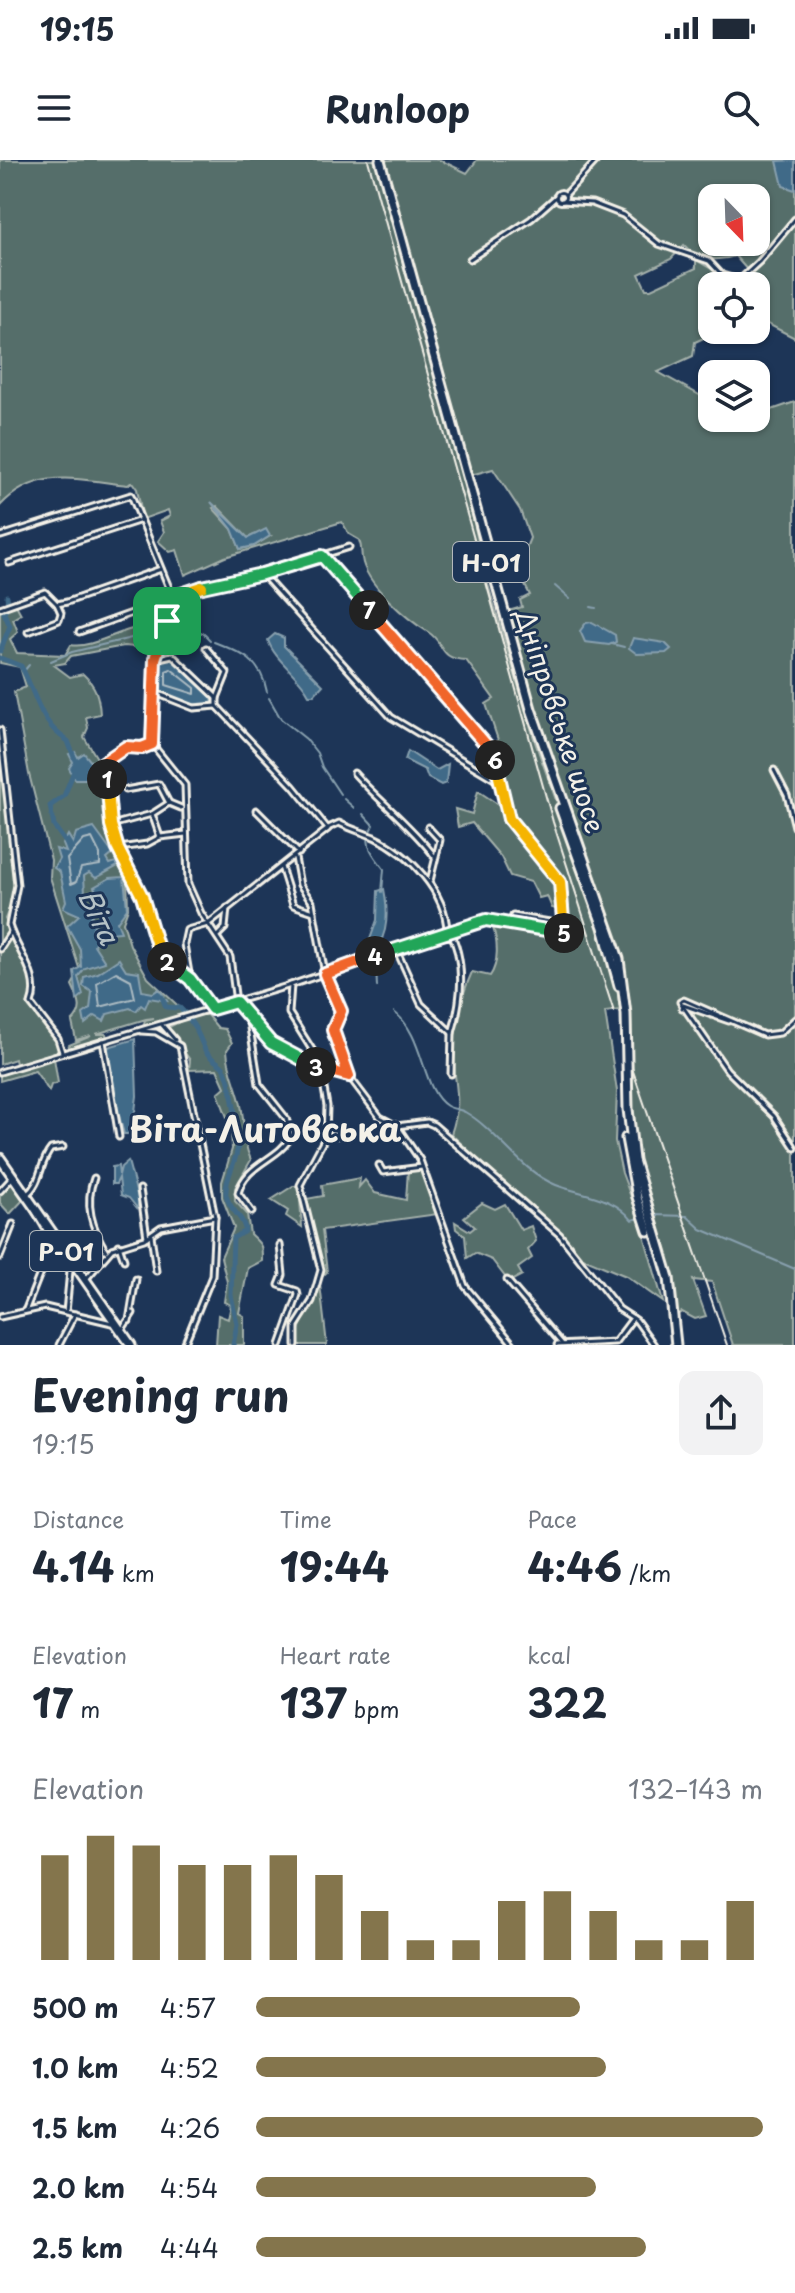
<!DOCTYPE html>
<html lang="en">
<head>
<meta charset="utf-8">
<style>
  :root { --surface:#fff; --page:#f2f2f3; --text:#1f2937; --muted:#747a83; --accent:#84754c }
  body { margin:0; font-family:"Playpen Sans",sans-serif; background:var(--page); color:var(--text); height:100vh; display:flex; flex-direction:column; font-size:30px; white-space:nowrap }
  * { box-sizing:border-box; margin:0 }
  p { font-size:26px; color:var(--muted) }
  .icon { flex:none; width:44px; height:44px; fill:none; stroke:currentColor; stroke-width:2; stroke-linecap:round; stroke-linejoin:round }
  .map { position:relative; height:1185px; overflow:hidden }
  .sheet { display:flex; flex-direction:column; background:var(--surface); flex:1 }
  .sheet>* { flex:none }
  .needle { width:52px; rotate:157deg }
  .tools { position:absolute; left:698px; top:24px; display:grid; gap:16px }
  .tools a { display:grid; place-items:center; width:72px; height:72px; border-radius:16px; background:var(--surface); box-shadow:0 2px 6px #0004; font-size:40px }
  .pin { position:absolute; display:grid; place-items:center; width:68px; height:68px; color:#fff; margin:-34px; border-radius:16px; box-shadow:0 4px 12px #0006 }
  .km { position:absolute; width:40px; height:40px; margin:-20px; border-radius:50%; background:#222; color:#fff; font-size:22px; line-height:40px; text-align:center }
  .round { display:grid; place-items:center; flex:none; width:84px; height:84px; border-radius:16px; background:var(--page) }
  .overview { display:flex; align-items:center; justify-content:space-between; height:136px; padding:0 32px }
  h1 { font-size:44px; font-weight:700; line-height:60px }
  .stats { display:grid; grid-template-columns:repeat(3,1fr); gap:12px; height:136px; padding:8px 32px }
  .stats div { display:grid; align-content:center }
  .stats b { font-size:40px; font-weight:700 }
  .stats small { font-size:22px; font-weight:400 }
  .stats p { font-size:22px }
  .chart { height:224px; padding:16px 32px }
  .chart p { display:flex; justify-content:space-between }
  .chart svg { width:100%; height:144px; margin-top:8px; stroke:var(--accent); stroke-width:6 }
  ul { padding:0 32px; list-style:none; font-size:26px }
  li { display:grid; grid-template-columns:128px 96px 1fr; align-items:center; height:60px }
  li i { height:20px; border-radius:10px; background:var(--accent) }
  .status { display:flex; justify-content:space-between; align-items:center; height:56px; padding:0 40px; background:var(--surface); direction:ltr }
  .status svg { height:22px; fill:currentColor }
  header { display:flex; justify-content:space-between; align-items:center; height:104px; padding:0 32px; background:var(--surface); font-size:36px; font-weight:700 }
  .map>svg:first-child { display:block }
</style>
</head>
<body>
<div class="status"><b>19:15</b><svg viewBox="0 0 49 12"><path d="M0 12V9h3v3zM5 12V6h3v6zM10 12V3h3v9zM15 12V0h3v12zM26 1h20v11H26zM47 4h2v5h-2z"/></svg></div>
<header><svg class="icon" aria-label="menu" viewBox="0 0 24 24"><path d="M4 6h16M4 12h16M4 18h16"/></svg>Runloop<svg class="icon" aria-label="search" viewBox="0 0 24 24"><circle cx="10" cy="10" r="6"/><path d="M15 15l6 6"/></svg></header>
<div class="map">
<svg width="795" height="1185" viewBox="0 0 795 1185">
  <rect width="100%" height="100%" fill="#1d3557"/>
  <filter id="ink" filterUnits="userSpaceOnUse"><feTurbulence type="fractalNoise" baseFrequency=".0125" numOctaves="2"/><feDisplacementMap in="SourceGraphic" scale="16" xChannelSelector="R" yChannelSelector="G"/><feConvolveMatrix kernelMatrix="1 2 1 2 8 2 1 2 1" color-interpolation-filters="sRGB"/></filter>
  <g filter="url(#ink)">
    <g fill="#556e6b" stroke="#a4b0aa" stroke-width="2" fill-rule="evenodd">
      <path d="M0,0H375L469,340L486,418L535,582L593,742L617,827L620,850L605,852L617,931L615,981L622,1013L640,1061L663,1142L626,1116L583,1098L451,974C461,944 457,936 454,906C450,876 460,839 472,812L490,816C499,803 498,782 493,768L566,776L562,722L514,664L491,587L498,580L486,544L494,539L466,500C437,499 446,483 428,472C408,460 365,424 362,398C361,392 362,387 359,380L349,374L342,362L225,397L185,415L177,390L170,392L158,381L164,372L160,361L170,356L168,350L143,359L137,329L132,322L128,325C79,320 37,306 0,346ZM217,346L248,378L254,375L270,376L254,386L240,389L232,369L213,348Z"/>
      <path d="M383,0H440L467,13L477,0H795V55L748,111L735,96C717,102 697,100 684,85L671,99L639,114L646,129H651L696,108V100L732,121L731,126H712V170H721L695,182L693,196L658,212L712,242V258H728L727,265L795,242V1185H733L712,1122L693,1120L706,1156L695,1159L682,1152L676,1155L634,1000L619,799L549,609L505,452L522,447L520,440L530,435L514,404L521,400L530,378L520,350L493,309L467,316L459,286L463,284L393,38L396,31L388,19ZM712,38H756V82H712Z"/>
      <polygon points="795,62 795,178 756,158 756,126 736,126"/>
      <path d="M15,443L21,454L13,459L18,472L10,479L17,493L65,495L71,485C97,490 134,458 161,468L157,489L124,486L71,496L65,503L54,505L70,517L83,514C96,526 99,537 100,554L86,557L88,568L84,577L100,603L106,662L127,718L128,748L123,762L130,785L148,818L188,855H207L218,868L225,869L232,883L227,890C228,910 237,926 241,945C245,964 242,981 251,1000L235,1028V1041L247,1054L250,1074C262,1086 262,1083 262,1101L248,1108L239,1153L244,1156V1185H216L218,1155L228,1159L231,1145L224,1142L227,1122L221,1097L234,1068L222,1037V1022L232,989L231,968L218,933L225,927L217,909L189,910L190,900L167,868L181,861L179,856L143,867L145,860L154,858L146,859L96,874H106L107,878L66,891L69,885L91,876L76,880L72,862C85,849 79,841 72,825L80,811L50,717L51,700L29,614L14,532L26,527L20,507L0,503V449Z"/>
      <polygon points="0,585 16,732 5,759 19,785 33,830 27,845 58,881 59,891 16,904 15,899 0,904"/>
      <polygon points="478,631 499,645 559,722 560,750 552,748 547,736 539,738 531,722 510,716 501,697 472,663 458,667 455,649 472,654"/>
      <polygon points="54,898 58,923 51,925 49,931 35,911 0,921 0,914"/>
      <path d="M421,1008L438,1054L322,1070L327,1112L320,1119C326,1097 306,1054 302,1029L307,1039L323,1036L322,1025L360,1018L359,1027L365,1020L375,1033L406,1040L408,1010Z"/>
      <polygon points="12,1021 25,1038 10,1054 0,1043 0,1034"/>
      <polygon points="293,1026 299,1026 302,1067 286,1056 288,1051 271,1040"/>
      <polygon points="482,1043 495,1049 505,1044 521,1070 531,1066 536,1081 528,1090 532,1098 518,1108 522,1115 509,1122 492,1100 475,1093 467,1098 465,1076 456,1069 455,1062 470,1071 475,1067 464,1057"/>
      <polygon points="320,1124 327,1185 298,1185 296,1176"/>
    </g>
    <g fill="#406a88" stroke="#88a0ae" stroke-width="2">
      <polygon points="795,0 795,30 783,26 777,1"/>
      <polygon points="211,342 248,378 266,369 270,376 254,386 240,389 232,369"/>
      <polygon points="592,462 615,475 616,482 609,485 585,482 580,471 586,463"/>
      <path d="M275,474L284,478V486L323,525L314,535H309C299,515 274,500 268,480Z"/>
      <polygon points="633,478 665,483 671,489 666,493 637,494 629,488"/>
      <path d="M166,498C179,501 199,522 211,533L213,544C199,547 168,542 159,529C154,522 158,510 159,503Z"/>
      <polygon points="408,591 437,610 448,604 446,623 441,625 428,618 425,610 405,600"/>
      <polygon points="75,592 78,597 84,593 97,609 96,619 75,619 69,608 73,602 69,594"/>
      <polygon points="94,668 113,694 107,699 110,704 116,702 118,706 96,718 89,713 84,716 85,733 93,753 89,762 95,765 93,768 98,775 94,785 105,802 85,808 78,817 83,835 77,840 74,811 81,807 80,789 67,766 79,755 63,748 66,741 60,712 54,708 59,699 56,689 66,692 63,684 68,675 73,683 76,673"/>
      <polygon points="124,717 127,748 117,762 121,772 110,773 104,748 94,727 110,718"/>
      <path d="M384,729C388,749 389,776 375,788L369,782L377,760L378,731Z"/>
      <polygon points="119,799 126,810 139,812 142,831 153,833 159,829 167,841 149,838 145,848 141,845 136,851 130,848 107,854 104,861 95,856 85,864 83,854 90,849 92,832 83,826 84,817 98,813"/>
      <polygon points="135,879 137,936 132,974 124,974 107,912 108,887"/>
      <polygon points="128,1001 139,1042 137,1048 129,1038 121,1035 119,1018 116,1024 112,1024 112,1007 118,1006 119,1015 121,1007"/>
    </g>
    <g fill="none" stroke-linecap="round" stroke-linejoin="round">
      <g stroke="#acbbc2" stroke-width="2">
        <polygon points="171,509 195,528 195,534 166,525 166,511"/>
        <polygon points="92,678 100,694 100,705 81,708 76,722 71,724 67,699 84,680"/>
        <polygon points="116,812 131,820 135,838 100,847 97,823"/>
      </g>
      <g stroke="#88a0ae" stroke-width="2">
        <polyline points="491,382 496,401"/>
        <polyline points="555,426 570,439"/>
        <polyline points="591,447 596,448"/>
        <polyline points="190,473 203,473 210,480"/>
        <path d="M214,482C242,493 261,500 267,532"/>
        <polyline points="612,484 624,487"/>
        <polyline points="51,501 72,492 161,471"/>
        <polyline points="24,511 29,505"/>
        <polyline points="269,538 281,559 306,579 317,593 322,607 340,634"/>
        <polyline points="344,639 354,648"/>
        <path d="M363,654L373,665C362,684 372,693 384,709L382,732"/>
        <polyline points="375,786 377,827"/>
        <path d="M394,852C425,875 421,930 447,946C452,949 459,949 465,952C498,971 519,1010 556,1025C582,1035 614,1036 632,1060L640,1058"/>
        <polyline points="654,1055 687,1056 701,1069 795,1109"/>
      </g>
      <g stroke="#406a88" stroke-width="5">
        <polyline points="0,491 10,466 4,453 8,445 7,436"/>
        <path d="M0,498L21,506C37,535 38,562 68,581L74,597"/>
        <polyline points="67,684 54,666 50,646 64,636 74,611"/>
        <path d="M162,837L166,847L180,848C193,861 198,873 205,890C210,899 216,900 223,907C231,915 238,972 238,985C237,1002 225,1016 226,1034C228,1050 245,1057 245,1071L233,1078L231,1135L237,1164L233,1185"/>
      </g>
      <g stroke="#f4f1e8" stroke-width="9">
        <g id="street">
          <circle cx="561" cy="37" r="4.5"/>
          <polyline points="565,35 597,0"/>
          <polyline points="562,41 592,43 623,55 659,84 709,101 722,115 739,120"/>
          <polyline points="470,99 531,59 556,37"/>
          <polyline points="733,126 759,102 795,59"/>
          <polyline points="1,376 131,335 172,435 155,499 150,576 152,584 185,625 188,724 201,753 230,797 236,842 276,886 309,905 349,916 380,957 397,966 427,962 434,965 560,1075 619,1149 636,1160 654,1185"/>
          <polyline points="322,396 489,588 509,659 560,722 564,768"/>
          <polyline points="9,403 141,360"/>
          <polyline points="262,414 391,557 501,623"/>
          <polyline points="0,448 45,432 57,444 67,442 161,409"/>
          <polyline points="28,472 59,460 61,453 57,444"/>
          <polyline points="79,472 221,421 262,414 349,387"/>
          <polyline points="206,488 227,513 217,538"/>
          <polyline points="155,499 172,495 217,538 217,546 293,626 328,669 208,764 187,770 184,784 190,819"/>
          <polyline points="156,533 194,548 217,546"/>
          <path d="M0,570L17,725L9,765C16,791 42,815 31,844L58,879L62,892"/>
          <polyline points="151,584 126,587 104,602 116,684 142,736 160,796 190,819 212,849"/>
          <polyline points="774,610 787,635 795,667"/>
          <path d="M354,613C380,642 411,665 435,697"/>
          <polyline points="125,630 159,624 169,643"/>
          <polyline points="181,648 169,643 152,654 160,677 186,674"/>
          <polyline points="256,650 299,693"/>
          <polyline points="111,665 152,654"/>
          <polyline points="428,667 440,680 430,721"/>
          <path d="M328,668L339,663C351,669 362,672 374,677C409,693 446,732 447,771"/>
          <polyline points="120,688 147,684 160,677"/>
          <polyline points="295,698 300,725 312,742 325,814 341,851 333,870 349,916"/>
          <polyline points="281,707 293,745 314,752"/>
          <polyline points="512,762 513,756 556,763 564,768"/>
          <polyline points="438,774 454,777"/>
          <polyline points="217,776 225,768 227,748"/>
          <polyline points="0,789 11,772"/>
          <path d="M396,789L421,844L452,873C462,840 466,800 449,770"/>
          <polyline points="291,825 289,853 316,896 317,907"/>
          <polyline points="682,848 683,845 729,861"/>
          <path d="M248,855L259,924L286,958L291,976C279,1000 246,1003 238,1033L252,1052"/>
          <polyline points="795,859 780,873 764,875 684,840 680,842 727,910 774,956 795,988"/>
          <polyline points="162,865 175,880"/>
          <polyline points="141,871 156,872 180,886 215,1057 212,1116 184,1185"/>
          <polyline points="103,881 119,977"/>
          <polyline points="0,912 291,825 472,763 501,761 566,773 564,768"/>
          <polyline points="451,914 452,873"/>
          <polyline points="397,966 420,1000 465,1126 514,1185"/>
          <polyline points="326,976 349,975"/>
          <polyline points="379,1005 383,1012 422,1007"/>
          <path d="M94,1018C84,1044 92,1068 106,1091"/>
          <polyline points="140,1029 147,1077"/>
          <polyline points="0,1031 11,1019"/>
          <path d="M26,1035C42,1023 39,1003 51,989L63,987"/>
          <polyline points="29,1041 70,1111 66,1152"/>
          <polyline points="151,1075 156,1111"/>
          <polyline points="119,1085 124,1100"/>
          <polyline points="0,1097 13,1064"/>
          <polyline points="86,1119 112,1089 144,1079 161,1067 215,1057"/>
          <polyline points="507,1120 562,1184"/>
          <polyline points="26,1149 39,1116 57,1089"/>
          <polyline points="0,1157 45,1147 112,1163"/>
          <polyline points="129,1161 136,1119"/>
          <polyline points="121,1171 133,1153"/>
          <polyline points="59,1185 75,1154"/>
          <polyline points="280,1185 298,1135 297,1131 279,1125 283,1115 280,1085"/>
          <polyline points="296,1185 296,1166 312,1141 321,1110 300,1025 326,976 327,946 321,911"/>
          <polyline points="557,1185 615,1182 633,1158"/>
        </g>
      </g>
      <g stroke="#f4f1e8" stroke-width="13">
        <g id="primary">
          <polyline points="380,0 531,549 619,799 626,854 628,949 634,1000 669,1118 676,1185"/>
          <polyline points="560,648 603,767 619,826"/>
          <polyline points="626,978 637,1037 648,1071"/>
          <polyline points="0,998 131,1185"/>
        </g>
      </g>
      <use href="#street" stroke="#1d3557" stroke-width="3"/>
      <use href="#primary" stroke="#1d3557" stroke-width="7"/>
      <g stroke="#f4f1e8" stroke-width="2">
        <polyline points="368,0 553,662 614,852"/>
        <polyline points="632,908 727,1185"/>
      </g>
    </g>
  </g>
  <g fill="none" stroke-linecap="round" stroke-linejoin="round" filter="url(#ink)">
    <g stroke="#fff" stroke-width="16">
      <polyline id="split-1" points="107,619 104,602 126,587 142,588 152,584 155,499 167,461"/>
    </g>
    <g stroke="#fff" stroke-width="16">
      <polyline id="split-2" points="107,619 111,665 118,689 142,736 159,792 167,802"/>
    </g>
    <g stroke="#fff" stroke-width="16">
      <polyline id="split-3" points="167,802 190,819 212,849 236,842 271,883 316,907"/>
    </g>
    <g stroke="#fff" stroke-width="16">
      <polyline id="split-4" points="316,907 349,916 333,870 341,851 325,814 375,796"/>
    </g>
    <g stroke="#fff" stroke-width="16">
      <polyline id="split-5" points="375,796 486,760 564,773"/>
    </g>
    <g stroke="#fff" stroke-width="16">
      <polyline id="split-6" points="495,600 509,659 560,722 564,773"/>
    </g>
    <g stroke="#fff" stroke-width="16">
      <polyline id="split-7" points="369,450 489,588 495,600"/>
    </g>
    <g stroke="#fff" stroke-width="16">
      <polyline id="split-8" points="202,427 262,414 322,396 369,450"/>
    </g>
    <g stroke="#fff" stroke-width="16">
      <polyline id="split-9" points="167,461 172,437 202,427"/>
    </g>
    <use href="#split-1" stroke="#f0652b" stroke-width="10"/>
    <use href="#split-2" stroke="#f5b400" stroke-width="10"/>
    <use href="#split-3" stroke="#22a559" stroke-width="10"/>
    <use href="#split-4" stroke="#f0652b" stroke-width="10"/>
    <use href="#split-5" stroke="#22a559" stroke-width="10"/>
    <use href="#split-6" stroke="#f5b400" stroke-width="10"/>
    <use href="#split-7" stroke="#f0652b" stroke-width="10"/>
    <use href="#split-8" stroke="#22a559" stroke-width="10"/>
    <use href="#split-9" stroke="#f5b400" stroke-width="10"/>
  </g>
  <g text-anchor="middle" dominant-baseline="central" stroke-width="6" stroke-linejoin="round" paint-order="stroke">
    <g fill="#1d3557" stroke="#b4b9bc" stroke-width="2">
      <rect x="453" y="382" width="76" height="40" rx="6"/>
      <rect x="30" y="1071" width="72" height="40" rx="6"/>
    </g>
    <g font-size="24" font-weight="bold" fill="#f4f1e8">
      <text x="491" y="402">Н-01</text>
      <text x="66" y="1091">Р-01</text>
    </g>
    <g font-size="26" fill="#f4f1e8" stroke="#1d3557">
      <text transform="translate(561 561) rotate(72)">Дніпровське шосе</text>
    </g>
    <g font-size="28" font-style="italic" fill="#b5c2c6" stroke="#1d3557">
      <text transform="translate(100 756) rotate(65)">Віта</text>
    </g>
    <g font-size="34" font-weight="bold" fill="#f4f1e8" stroke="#1d3557">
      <text x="265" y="968">Віта-Литовська</text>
    </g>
  </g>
</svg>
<div class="tools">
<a><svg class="needle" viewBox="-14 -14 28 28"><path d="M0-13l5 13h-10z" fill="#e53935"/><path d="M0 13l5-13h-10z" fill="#747a83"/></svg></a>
<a><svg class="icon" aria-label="locate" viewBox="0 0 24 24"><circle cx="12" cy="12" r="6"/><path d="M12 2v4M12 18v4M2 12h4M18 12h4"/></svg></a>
<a><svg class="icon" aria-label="layers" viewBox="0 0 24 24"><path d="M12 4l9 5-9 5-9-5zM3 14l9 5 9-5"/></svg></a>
</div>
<div class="pin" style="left:167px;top:461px;background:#1e9e55"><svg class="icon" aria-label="arrive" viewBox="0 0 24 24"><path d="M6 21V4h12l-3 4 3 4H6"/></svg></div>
<b class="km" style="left:107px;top:619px">1</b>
<b class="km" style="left:167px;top:802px">2</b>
<b class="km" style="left:316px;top:907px">3</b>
<b class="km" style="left:375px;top:796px">4</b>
<b class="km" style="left:564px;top:773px">5</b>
<b class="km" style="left:495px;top:600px">6</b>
<b class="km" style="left:369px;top:450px">7</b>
</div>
<section class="sheet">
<div class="overview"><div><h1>Evening run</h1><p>19:15</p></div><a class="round"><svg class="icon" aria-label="share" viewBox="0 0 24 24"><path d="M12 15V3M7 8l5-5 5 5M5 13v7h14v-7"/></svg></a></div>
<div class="stats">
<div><p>Distance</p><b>4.14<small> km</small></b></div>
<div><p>Time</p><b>19:44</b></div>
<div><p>Pace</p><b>4:46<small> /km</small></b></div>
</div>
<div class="stats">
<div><p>Elevation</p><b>17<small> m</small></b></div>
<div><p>Heart rate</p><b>137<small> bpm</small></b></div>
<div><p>kcal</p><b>322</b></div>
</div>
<div class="chart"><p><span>Elevation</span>132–143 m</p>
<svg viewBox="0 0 160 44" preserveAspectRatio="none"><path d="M5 44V12M15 44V6M25 44V9M35 44V15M45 44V15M55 44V12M65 44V18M75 44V29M85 44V38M95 44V38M105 44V26M115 44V23M125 44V29M135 44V38M145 44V38M155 44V26"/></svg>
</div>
<ul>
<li><b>500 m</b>4:57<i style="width:64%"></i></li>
<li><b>1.0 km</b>4:52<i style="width:69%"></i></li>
<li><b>1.5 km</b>4:26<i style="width:100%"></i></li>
<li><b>2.0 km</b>4:54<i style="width:67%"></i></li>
<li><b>2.5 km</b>4:44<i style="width:77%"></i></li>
</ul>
</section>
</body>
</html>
